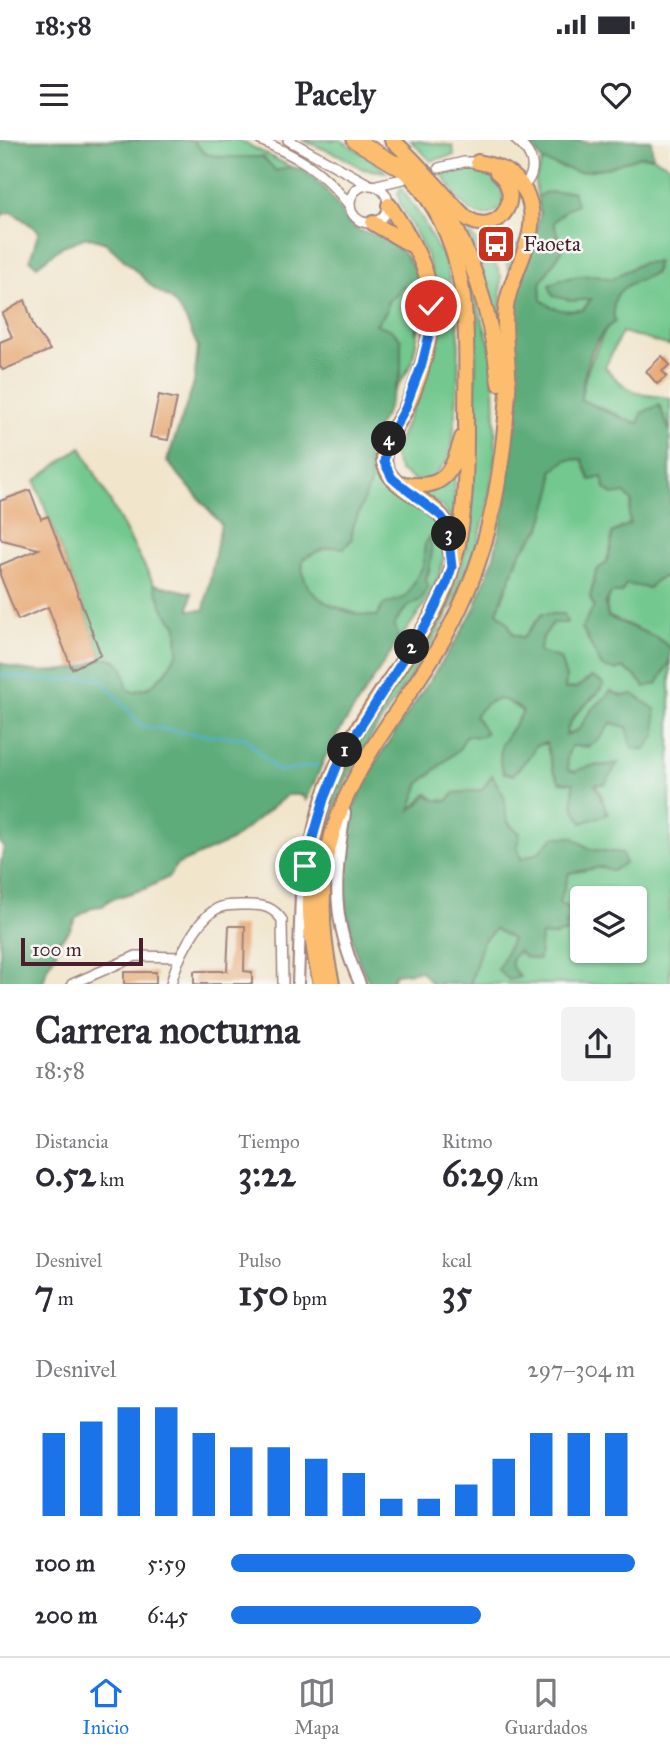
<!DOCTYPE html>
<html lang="es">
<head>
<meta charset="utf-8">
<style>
  :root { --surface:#fff; --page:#f2f2f3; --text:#2b2b33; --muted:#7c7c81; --line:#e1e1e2; --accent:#1a73e8 }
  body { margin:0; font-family:"IM FELL Great Primer",serif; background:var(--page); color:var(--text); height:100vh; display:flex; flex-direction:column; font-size:26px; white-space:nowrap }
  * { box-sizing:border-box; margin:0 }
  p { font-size:23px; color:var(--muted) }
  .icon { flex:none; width:38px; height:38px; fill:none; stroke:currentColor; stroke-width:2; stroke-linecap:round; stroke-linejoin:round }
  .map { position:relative; height:844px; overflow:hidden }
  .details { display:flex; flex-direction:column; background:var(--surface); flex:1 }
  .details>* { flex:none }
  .controls { position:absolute; left:570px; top:746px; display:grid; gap:14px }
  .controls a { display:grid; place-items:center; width:77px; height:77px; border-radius:7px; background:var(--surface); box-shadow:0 2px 5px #0004; font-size:35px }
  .scale { position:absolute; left:21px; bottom:18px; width:122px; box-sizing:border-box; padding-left:7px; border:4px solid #4a1f2b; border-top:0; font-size:19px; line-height:24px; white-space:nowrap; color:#4a1f2b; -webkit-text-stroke:5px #f6f6f2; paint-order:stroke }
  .pin { position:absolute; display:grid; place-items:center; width:60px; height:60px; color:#fff; margin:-30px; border:4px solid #fff; border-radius:50%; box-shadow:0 2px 7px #0007 }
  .km { position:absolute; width:35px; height:35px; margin:-18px; border-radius:50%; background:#222; color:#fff; font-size:19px; line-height:35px; text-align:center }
  .round { display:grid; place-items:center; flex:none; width:74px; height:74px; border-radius:7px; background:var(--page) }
  .headline { display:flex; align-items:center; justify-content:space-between; height:119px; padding:0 35px }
  h1 { font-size:38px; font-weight:800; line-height:52px }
  .metrics { display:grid; grid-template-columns:repeat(3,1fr); gap:10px; height:119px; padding:7px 35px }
  .metrics div { display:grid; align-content:center }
  .metrics b { font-size:35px; font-weight:800 }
  .metrics small { font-size:19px; font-weight:400 }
  .metrics p { font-size:19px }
  .chart { height:196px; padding:14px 35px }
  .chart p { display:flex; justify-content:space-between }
  .chart svg { width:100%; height:126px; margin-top:7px; stroke:var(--accent); stroke-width:6 }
  ul { padding:0 35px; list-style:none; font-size:23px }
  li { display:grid; grid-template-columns:112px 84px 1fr; align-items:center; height:52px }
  li i { height:18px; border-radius:9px; background:var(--accent) }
  .status { display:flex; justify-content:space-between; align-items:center; height:49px; padding:0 35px; background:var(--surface); direction:ltr }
  .status svg { height:19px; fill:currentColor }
  header { display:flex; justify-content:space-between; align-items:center; height:91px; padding:0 35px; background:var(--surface); font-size:32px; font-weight:800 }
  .tab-bar { display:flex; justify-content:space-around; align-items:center; height:98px; border-top:2px solid var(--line); background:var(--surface); font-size:19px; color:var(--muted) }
  .tab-bar a { display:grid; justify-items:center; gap:4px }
  .tab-bar .current { color:var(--accent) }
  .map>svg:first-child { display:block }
</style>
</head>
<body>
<div class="status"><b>18:58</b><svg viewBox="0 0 49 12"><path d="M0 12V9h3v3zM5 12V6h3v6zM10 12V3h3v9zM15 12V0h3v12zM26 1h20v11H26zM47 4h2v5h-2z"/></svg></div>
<header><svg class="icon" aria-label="menu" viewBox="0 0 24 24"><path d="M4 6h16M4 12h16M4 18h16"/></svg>Pacely<svg class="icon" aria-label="heart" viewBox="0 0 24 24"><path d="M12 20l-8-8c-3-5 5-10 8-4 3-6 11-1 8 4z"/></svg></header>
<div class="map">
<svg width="670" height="844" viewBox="0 0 670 844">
  <rect width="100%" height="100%" fill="#f6f6f2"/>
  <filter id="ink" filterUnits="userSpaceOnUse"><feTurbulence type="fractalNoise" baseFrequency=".0143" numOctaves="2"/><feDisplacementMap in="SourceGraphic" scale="14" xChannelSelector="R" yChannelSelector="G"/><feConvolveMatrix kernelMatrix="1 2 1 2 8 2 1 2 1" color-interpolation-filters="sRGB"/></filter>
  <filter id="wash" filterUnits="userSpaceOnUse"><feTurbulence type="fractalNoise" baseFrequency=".00686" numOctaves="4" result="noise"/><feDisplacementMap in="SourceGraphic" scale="28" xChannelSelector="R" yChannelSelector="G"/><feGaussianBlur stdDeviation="1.57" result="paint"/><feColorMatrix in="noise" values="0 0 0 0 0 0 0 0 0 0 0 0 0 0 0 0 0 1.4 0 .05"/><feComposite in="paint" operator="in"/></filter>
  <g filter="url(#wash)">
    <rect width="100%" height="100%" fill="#f1e5cc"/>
    <g fill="#72c88e" stroke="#5e745c" stroke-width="2" fill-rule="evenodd">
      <polygon points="193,0 239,0 291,27 276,31 263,17 223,17 204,14"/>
      <polygon points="302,0 341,0 375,22 386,32 363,29 339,15"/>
      <polygon points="410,0 453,6 454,15 431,21"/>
      <path d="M640,16L653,17L670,26V206L622,192L605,227C615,239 627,250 642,254C651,257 660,255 670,259V291L629,282L616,274L581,260C584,227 601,204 612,173C614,167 614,158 618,152C623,144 633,142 641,140L642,123L611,140L597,135L561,139L592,158L583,170C565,172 555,171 541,160L540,143L563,109L553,83L567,69L572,51L544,53L537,57L535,41L542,21L578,32L610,27Z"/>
      <path d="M465,26L483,30L503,45L502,67C473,93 456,53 441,33Z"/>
      <polygon points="401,48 423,80 437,108 443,113 456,166 459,196 458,244 453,301 448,320 432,339 416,341 400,331 393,315 429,227 431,128 424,109 400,64 398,53"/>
      <polygon points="464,85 497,127 501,137 500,198 481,125"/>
      <path d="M496,89C500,100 508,107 521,104L509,130L503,115L482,90Z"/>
      <path d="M462,113L493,215L496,313L487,370L471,425L439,492L366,604L346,640L334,672L315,755C317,730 318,706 325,681C346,602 404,540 444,469C478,408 472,333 474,266C475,232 478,198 474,165C472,147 466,130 462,113Z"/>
      <path d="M401,146C419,154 416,174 416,192L419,187L412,223L392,256L401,232L375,184L386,172L388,161L395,156Z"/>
      <path d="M375,294C356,375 469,350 439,435C430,460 412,482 396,504L398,494L394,486C402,470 428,445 430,427C430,421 426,411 425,404L424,426L406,457L395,461L377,476H363L328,464L312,454L301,433L303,419L318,411L351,400L353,387L371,342L366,307Z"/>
      <polygon points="81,307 154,444 164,470 177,486 178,512 166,532 150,547 132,552 126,548 125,533 113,519 102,519 35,341"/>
      <path d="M582,319L602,337L605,348L613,354L625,353L632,361L629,373L630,384L612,393L611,408L606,423L596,431L590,458L622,528L633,534L645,547L657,544L670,519V844H470L483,801L495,789L512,799L499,830L520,837L512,829L511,819L519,811L541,795L553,796L559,764L569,733L602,727L590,709L572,697H554L538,713L521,719L512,688L504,675V656L492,636L483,650L455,653L447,661L435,660L427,654L409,672L420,643L460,608L466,595L479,597L486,593L475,576L484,564L503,558L523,572L501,605L513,635C521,624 531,618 535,606L547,603L553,630L573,642V666L582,683L596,677L603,659L595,643L617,624C601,626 590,623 575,632L567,630V617L571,606L588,607L611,583L627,587L622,556L611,551C605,559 596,565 590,572C579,586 585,589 565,595C569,575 583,566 598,553L592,537L576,548L565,549L566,538L560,518L539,512L543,497L553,483L542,474L524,498L513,494L508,483L497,472L520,413L541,388L553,346L552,331L566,320ZM583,758H635V810H583Z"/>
      <path d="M455,334L453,381L441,366L417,352C434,353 442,344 455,334Z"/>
      <path d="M670,434V508L658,498L608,476C605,463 608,447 625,445C631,443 642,448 649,448L656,440Z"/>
    </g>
    <g fill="#5dac79" stroke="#546652" stroke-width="2">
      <path d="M0,0H193L205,14L223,17H263L276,31C280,30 287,27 291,27C311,28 330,54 339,68C344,74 346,81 352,86C360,93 372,93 382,97C416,114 433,159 416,194C416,176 420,155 402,146L395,156L388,161L386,172L376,184L390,189L401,199V232L386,273L366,307L371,342L353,387L351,400L344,408C329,404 316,412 303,419C297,458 343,475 377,476L383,465L406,457L423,426L425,404L430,396C432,411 433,423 425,437L428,446L421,460C407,465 400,473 394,486L398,494L396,504L330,606L306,661L302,655H287L231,701L176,725L169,737L147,748L109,760L103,766L93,767L76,778L69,791L57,804L56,814L47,828L43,844H0V727L4,707L0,704V523C25,534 56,533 82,527C92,524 102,515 114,520C125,524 125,538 127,548L133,552L150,547L166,532L178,512L177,486L164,470L154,444L192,453L189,470H204L221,384L167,321L194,243L198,207L185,178L172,160L156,150L106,103L87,97L63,106L37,126L30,120L39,91L12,72L3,74L0,78Z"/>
      <polygon points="527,0 577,0 589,3 605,0 651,0 653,17 640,16 610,27 578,32 542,21"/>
      <path d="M573,51L577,64L567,69L553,82L563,109L540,143L541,160C555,171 565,172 583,170L591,159L573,161L553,156L549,145C568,135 592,133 611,139L642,123L657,122L655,133C631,145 607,146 615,182C592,196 583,234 581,260C600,267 619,280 639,283L641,273L659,265L670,291V434L656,440L649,448L626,444L621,453H611L605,464L608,477L658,498L670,508L669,523L657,544L645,547L633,534L623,528L615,530L602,527L582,488L594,466L590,458L596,431L606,423L611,408L612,393L630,384L629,373L632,362L625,353L613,355L605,348L602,337L590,340L582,319L566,320L552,331L553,346L541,388L520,413L497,472L508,483L513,494L523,498L542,474H564L567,483H553L543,497L539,512L560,518L566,538L565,549L576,548L592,537L604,544C592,564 570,571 566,595C586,589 579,585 590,572C596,564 605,560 611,551L622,556L633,554L655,569L656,595L645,609H632L627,587L611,583C598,603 596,607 571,606L567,617L568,630L575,632C592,622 600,628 618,623L605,644H595L608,674L582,683L573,666V643L560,642L553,630L546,603L535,606C531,618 521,624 513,635L504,633L500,622L501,605L523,572C503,554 491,555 475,576L486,593L479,597L466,595L460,608L420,643L410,670L418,665L427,654L435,660L447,661L455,653L482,650L492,635C495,642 502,650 504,657C509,675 499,679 520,693L517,707L521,719L538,713L554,697H572L590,709L622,713L625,723L613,731L602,727L569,733L559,763L570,768L575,779L566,783L567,792L553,796L541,795L539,820L525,817L518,811L511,820L513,829L520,837L509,840L498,830L512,799L495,789L483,801L470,844H432L421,831L395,834L391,844H370C343,797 337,719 354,668C359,652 367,638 375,623L459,496L474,469L493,420L506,361L515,266L513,168L536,90L540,74L537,57L544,53Z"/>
    </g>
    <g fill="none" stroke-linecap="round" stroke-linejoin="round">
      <polyline stroke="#4dafcc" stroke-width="2.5" points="0,535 41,540 100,538 142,586 203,595 245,598 278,631 317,625"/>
    </g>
    <g id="blocks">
      <g fill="#e7a46c">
        <polygon points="25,160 34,187 50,210 3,230 0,226 0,202 12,197 2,174"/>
        <polygon points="662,216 670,225 662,231 667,236 657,244 646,231"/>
        <polygon points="159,255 177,259 168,300 150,297"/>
        <polygon points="30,350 41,379 48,376 101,515 72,529 48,467 18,480 0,435 0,425 39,409 2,400 0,396 0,361"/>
        <polygon points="229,786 245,786 244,831 252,832 252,844 194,844 194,831 227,831"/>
        <rect x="124" y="832" width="32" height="12"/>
      </g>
    </g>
  </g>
  <g filter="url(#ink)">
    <use href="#blocks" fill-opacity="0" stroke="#9e827c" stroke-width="2"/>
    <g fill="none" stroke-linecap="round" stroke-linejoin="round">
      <g stroke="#9e827c" stroke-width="12">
        <g id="minor">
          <path d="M260,0C302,19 321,29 350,66"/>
          <polyline points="288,0 368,44"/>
          <path d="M516,0C533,14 539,30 523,47"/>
          <polyline points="439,28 464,22 478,22"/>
          <circle cx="369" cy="64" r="19"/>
          <polyline points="377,45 403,39"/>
          <polyline points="72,844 136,816 180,817"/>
          <path d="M171,844C176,821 198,775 221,767C230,764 240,765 249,765C264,765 273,767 282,780L283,844"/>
        </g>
      </g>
      <g stroke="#9e827c" stroke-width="14">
        <g id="tertiary">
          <path d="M345,673C334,740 331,780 360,844"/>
          <polyline points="298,844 301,753 305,730"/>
        </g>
      </g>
      <g stroke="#9e827c" stroke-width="18">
        <g id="primary">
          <path d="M392,0C413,18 430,39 449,60C455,66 461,74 468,79C500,98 526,54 497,32"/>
          <path d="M431,41C469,106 491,167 499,243"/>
          <path d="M389,65C402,85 417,108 425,131C441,174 424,231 405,271C397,286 382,302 384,320C387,351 435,358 446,384C450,393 450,405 451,415"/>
          <polyline points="373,83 411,105"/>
          <path d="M402,344C444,350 451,335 462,298"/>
          <path d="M321,844C304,776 304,702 332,637C345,606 365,578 383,550C406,516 433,481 448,441C466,391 466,337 466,285C466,187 476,98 398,23"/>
          <path d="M332,844C321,795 318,741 333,692C358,608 424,546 460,467C492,400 503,326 508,252C510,224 502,195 506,167C511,129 546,90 525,51C514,31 498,26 478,22"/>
        </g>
      </g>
      <g stroke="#9e827c" stroke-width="19">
        <polyline id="motorway" points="355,0 406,31"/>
      </g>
      <use href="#minor" stroke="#fff" stroke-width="9"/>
      <use href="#tertiary" stroke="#fff" stroke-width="10"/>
      <use href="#primary" stroke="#fcbd6e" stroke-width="14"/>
      <use href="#motorway" stroke="#fcbd6e" stroke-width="16"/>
    </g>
  </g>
  <g fill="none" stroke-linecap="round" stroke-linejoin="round" filter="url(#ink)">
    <g stroke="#fff" stroke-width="14">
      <polyline id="route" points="305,726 324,659 341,617 430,478 447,443 452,427 447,384 441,376 399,344 392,338 384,322 387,302 405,269 422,224 429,195 431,166"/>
    </g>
    <use href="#route" stroke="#1a73e8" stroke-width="9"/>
  </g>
  <defs>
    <g id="bus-square" transform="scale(2.0125)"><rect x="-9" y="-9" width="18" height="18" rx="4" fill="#c8321e" stroke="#f6f6f2"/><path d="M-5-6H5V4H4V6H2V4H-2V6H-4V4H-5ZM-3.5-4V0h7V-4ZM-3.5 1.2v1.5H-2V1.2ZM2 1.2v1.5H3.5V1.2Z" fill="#fff"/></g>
  </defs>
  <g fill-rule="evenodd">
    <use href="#bus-square" x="496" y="104"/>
  </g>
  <g text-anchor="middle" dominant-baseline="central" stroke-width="5" stroke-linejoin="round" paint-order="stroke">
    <g font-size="21" fill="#4a1f2b" stroke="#f6f6f2" text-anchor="start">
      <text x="523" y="104">Faoeta</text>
    </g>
  </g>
</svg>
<div class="controls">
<a><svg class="icon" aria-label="layers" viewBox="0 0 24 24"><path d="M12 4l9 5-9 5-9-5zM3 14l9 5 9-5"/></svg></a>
</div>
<div class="scale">100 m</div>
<div class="pin" style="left:305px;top:726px;background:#1e9e55"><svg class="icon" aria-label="arrive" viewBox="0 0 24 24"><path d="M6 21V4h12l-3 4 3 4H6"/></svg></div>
<div class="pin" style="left:431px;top:166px;background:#d93025"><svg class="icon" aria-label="check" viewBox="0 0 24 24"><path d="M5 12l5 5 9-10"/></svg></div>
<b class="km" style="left:345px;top:610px">1</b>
<b class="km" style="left:412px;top:507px">2</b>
<b class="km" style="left:449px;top:394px">3</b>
<b class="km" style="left:389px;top:299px">4</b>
</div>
<section class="details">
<div class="headline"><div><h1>Carrera nocturna</h1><p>18:58</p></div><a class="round"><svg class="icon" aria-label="share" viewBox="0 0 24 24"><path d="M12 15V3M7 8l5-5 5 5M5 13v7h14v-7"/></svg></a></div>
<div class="metrics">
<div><p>Distancia</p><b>0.52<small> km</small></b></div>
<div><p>Tiempo</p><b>3:22</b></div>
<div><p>Ritmo</p><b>6:29<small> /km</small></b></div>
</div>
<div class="metrics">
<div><p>Desnivel</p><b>7<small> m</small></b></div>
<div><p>Pulso</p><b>150<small> bpm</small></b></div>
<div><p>kcal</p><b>35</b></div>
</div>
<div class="chart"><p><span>Desnivel</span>297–304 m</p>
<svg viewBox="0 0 160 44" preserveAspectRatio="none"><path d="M5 44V15M15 44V11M25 44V6M35 44V6M45 44V15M55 44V20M65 44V20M75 44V24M85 44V29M95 44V38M105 44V38M115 44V33M125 44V24M135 44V15M145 44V15M155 44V15"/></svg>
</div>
<ul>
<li><b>100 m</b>5:59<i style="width:100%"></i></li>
<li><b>200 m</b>6:45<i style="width:62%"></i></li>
</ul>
</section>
<nav class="tab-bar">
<a class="current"><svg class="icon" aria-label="home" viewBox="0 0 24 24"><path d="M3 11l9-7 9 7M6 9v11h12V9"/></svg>Inicio</a>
<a><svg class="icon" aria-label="map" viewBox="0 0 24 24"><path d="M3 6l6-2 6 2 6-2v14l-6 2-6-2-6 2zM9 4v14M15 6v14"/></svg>Mapa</a>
<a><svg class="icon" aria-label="saved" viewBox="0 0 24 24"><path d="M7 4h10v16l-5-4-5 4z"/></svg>Guardados</a>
</nav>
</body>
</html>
